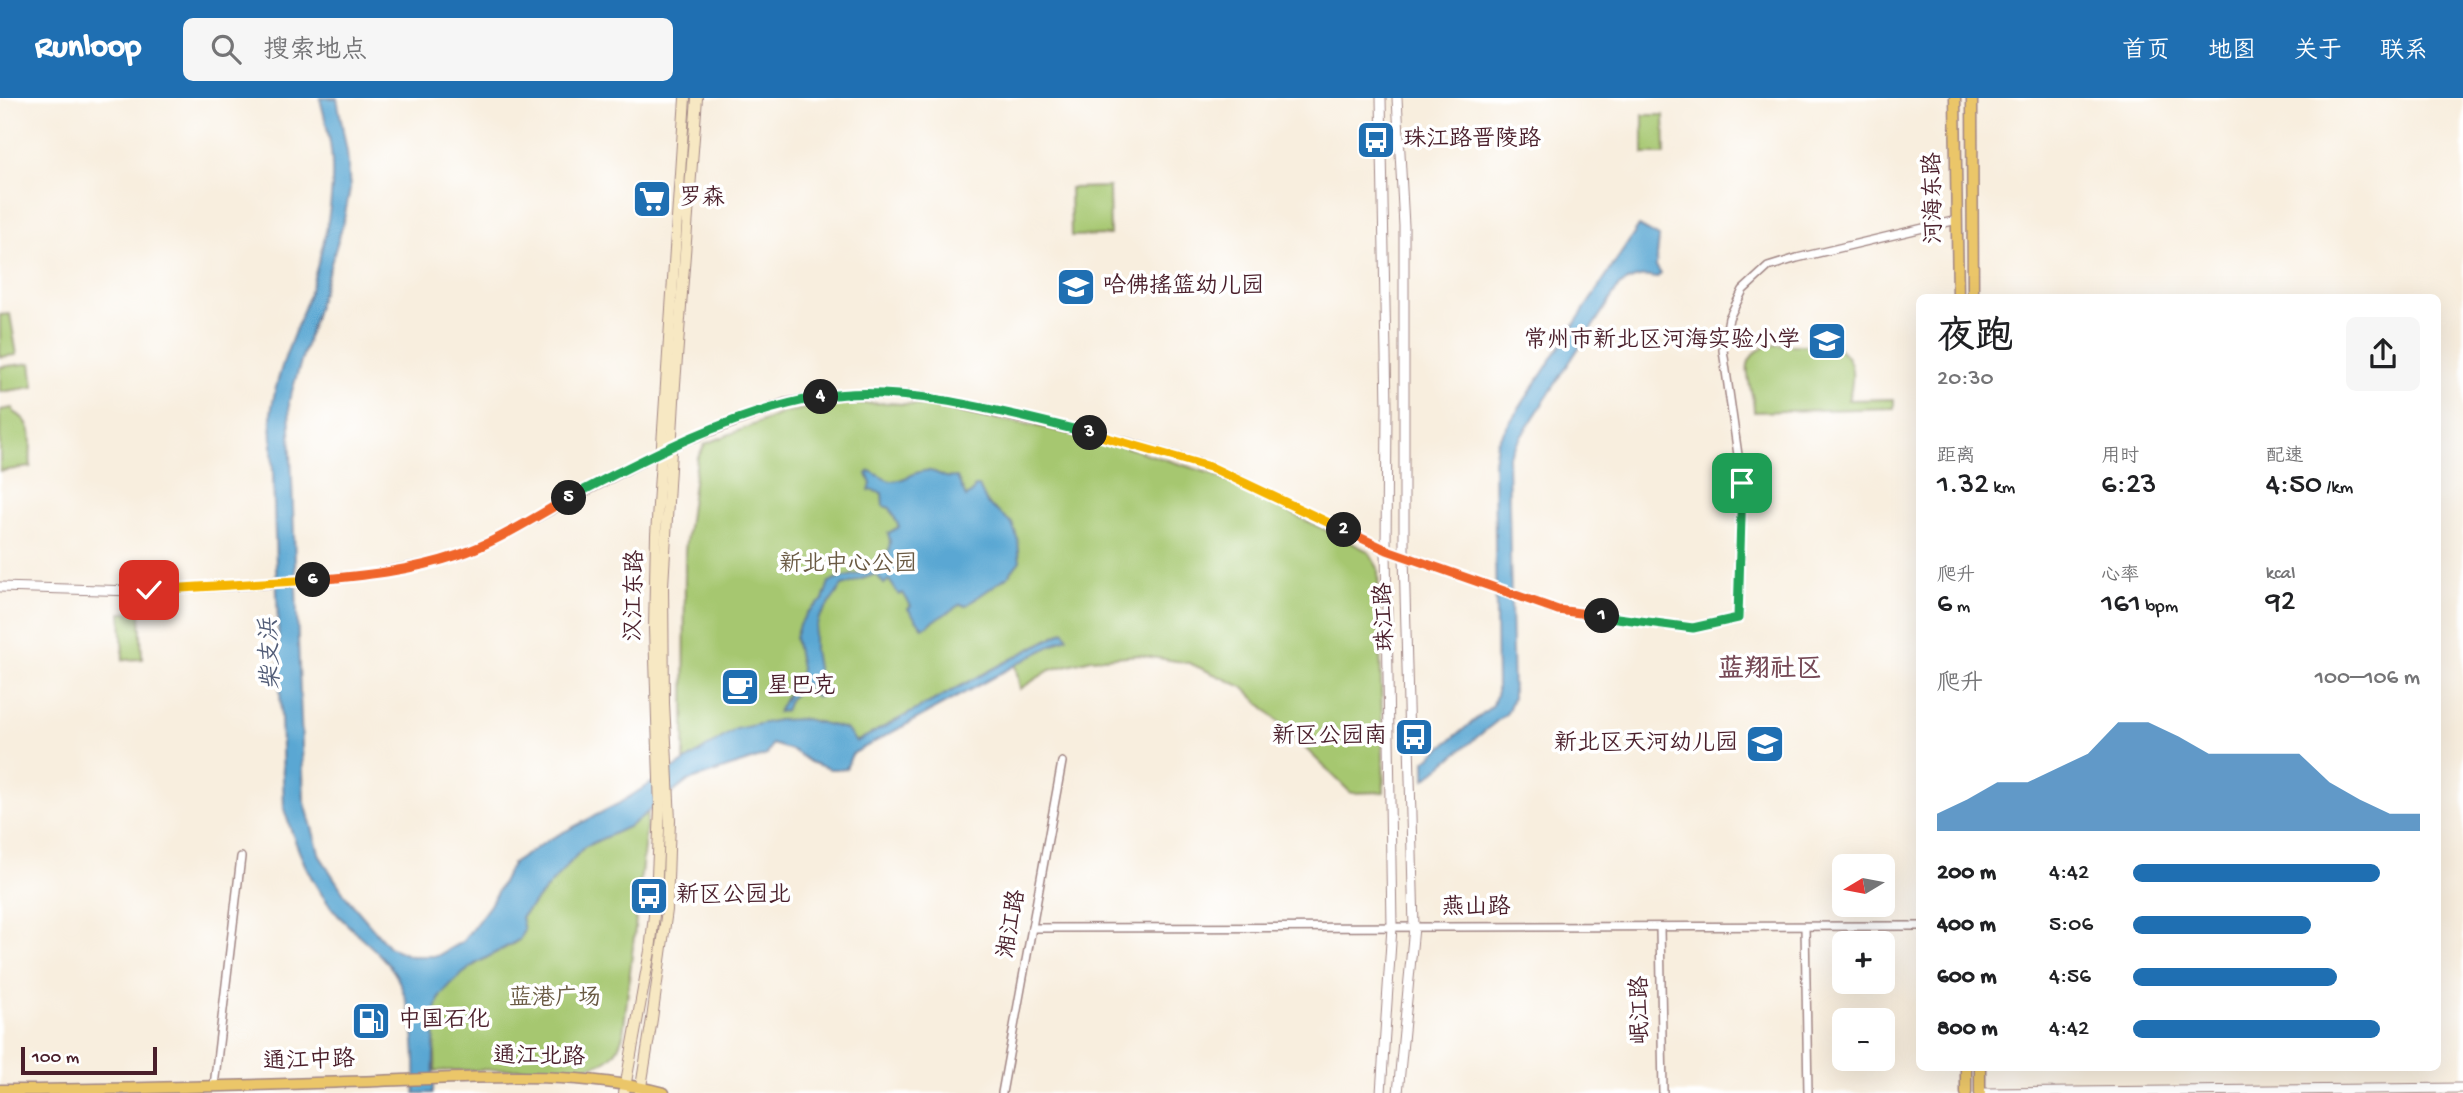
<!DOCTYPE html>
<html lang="zh">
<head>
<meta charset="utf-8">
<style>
  :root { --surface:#fff; --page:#f6f6f6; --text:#202124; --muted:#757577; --accent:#1f6fb2 }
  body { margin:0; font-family:"Gochi Hand","LXGW WenKai TC",sans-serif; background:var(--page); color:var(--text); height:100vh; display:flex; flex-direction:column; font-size:26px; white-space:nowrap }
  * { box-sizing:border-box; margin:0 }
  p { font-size:23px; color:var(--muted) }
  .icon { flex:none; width:38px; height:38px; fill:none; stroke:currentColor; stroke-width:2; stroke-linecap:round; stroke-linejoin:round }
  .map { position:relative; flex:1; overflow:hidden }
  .drawer { position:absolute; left:1916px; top:196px; width:525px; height:777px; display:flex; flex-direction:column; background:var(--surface); border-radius:10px; box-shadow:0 7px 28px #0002 }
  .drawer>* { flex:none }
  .needle { width:46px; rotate:260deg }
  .tools { position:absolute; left:1832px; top:756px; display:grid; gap:14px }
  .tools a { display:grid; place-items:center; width:63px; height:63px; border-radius:10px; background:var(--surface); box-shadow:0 7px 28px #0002; font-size:35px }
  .scale { position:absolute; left:21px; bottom:18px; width:136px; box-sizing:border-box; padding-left:7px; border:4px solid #4a1f2b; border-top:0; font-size:19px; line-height:24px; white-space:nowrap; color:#4a1f2b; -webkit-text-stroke:5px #fff; paint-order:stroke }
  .pin { position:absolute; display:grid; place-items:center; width:60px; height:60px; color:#fff; margin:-30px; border-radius:14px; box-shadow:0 4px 10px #0006 }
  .km { position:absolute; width:35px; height:35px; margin:-18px; border-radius:50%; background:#222; color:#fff; font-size:19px; line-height:35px; text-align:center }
  .round { display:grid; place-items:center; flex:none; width:74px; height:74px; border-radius:10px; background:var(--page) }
  .overview { display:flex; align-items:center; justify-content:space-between; height:119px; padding:0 21px }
  h1 { font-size:38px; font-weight:600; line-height:52px }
  .metrics { display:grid; grid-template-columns:repeat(3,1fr); gap:10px; height:119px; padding:7px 21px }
  .metrics div { display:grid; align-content:center }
  .metrics b { font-size:30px; font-weight:600 }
  .metrics small { font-size:19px; font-weight:400 }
  .metrics p { font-size:19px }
  .chart { height:196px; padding:14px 21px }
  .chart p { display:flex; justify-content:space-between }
  .chart svg { width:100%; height:126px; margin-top:7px; fill:var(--accent); opacity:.7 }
  ul { padding:0 21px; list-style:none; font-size:23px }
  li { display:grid; grid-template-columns:112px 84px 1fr; align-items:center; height:52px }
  li i { height:18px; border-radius:9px; background:var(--accent) }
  header { display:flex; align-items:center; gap:42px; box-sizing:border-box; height:98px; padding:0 35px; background:var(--accent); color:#fff }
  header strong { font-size:33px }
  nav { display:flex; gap:38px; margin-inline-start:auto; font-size:24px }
  .search { width:490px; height:63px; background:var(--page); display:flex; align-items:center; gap:18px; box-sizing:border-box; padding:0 24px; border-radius:10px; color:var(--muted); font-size:26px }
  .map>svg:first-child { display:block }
</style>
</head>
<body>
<header>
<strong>Runloop</strong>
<div class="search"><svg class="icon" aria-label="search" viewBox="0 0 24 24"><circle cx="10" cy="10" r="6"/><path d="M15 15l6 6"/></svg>搜索地点</div>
<nav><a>首页</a><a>地图</a><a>关于</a><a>联系</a></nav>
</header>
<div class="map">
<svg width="2463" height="995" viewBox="0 0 2463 995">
  <rect width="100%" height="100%" fill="#fff"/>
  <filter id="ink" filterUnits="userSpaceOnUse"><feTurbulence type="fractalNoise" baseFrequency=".0143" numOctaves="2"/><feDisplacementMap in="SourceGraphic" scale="14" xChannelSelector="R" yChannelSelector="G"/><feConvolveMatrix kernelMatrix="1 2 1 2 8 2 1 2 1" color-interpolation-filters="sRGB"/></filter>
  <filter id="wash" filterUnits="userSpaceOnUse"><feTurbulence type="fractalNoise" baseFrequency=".00686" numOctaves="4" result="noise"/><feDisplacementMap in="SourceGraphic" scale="28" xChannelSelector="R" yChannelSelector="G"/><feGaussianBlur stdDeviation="1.57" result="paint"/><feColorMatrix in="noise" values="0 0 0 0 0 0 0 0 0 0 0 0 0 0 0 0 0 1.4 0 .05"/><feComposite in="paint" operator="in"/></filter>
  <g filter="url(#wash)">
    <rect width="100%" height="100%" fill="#f8eede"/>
    <g fill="#a6c770" stroke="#78734e" stroke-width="2">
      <polygon points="1643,17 1664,17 1665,56 1643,56"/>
      <polygon points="1109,89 1110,137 1071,138 1070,90"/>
      <polygon points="10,216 17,257 0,259 0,217"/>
      <path d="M1769,247H1833C1856,258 1855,280 1848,302L1894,301V310L1754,314C1755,287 1731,262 1769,247Z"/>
      <polygon points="31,265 34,289 0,294 0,269"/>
      <polygon points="890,305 927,308 1047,330 1125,349 1212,376 1368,453 1378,470 1384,694 1351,695 1243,589 1189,565 1138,557 1091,561 1050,572 1020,591 1015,566 1066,539 1064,533 856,644 845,631 805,621 684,663 685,452 697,361 705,346 783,315 828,306"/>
      <path d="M13,310L14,314C39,327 28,348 31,369L0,373V312Z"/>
      <polygon points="140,514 142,561 123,562 121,515"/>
      <path d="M648,714L623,937C617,957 607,966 587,969L435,973C437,949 428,919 441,897C453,877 478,865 497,854C505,850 516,846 520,840C525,833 523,827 521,819L584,749L630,728Z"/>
    </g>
    <g fill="#5aa7d3" stroke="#52637f" stroke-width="2">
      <path d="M320,0H337L347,54L350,91L343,126L289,303L304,701L320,758L347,800L389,849L410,858H437L463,843L490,807L512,766L550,741L618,706L736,631L778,622L805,621L846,631L856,644L1064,533L1067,539L852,656L846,671H830L810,664L794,653L772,646L767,657L688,683L630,728L584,749L521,819L524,832L519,842L475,866L455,882L440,898L435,915L433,995H415C416,955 415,915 397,879C389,861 352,833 337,816C310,786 296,749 284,711L271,316C276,274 294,238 308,199C321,158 334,112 332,68C332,45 325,22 320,0Z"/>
      <path d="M1639,128L1659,139L1656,168L1661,176L1656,180C1641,176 1632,180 1619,188L1508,359L1513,600L1507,615L1425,681V663L1493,607L1497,593L1494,364L1497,344Z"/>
      <path d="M870,373C877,376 884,382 891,383C905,384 915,371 930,373C943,375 940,381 957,379L966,399L972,395L975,388H979L987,405L1012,425L1018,442L1020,463L1008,478L965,508L961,506L923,530L908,511L911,508L903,495L899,497L889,482L884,486L876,476L842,488L819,520L814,536V552L818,576L824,592L823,597L817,599L811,595L808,587L804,586L789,602L785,613L778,614L787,597L799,583L801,570L795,540L799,527L808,514L823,502L829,484C848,477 870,475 887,464L890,443L888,435L899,429L890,410L883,408L882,395L869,392L871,386L867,376Z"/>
    </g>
  </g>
  <g filter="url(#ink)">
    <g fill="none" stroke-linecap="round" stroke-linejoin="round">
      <g stroke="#a18684" stroke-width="10">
        <g id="minor">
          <polyline points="1404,458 1558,512 1693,530 1738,520 1742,385 1723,252 1729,220 1743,192 1768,169 1797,160 1957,122"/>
          <polyline points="1660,829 1663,995"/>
          <polyline points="1805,829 1808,995"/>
          <polyline points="1032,830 1920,828"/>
          <polyline points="214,988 241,759"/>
          <polyline points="1002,995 1062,664"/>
        </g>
      </g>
      <g stroke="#a18684" stroke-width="11">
        <g id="tertiary">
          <polyline points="1381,0 1387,309 1386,452 1392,829 1381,995"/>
          <polyline points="1397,0 1404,128 1404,458 1414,829 1398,995"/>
          <polyline points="0,489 134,493 264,486 366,477 426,466 460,457 496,441 671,348 785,305 835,297 890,296 934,301 1126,344 1213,370 1386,452 1404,458"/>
          <polyline points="1985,995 2463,990"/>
        </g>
      </g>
      <g stroke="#a18684" stroke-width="12">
        <g id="secondary">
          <polyline points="624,995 650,853 656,799 660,711 654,531 656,437 685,0"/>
          <polyline points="640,995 652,921 667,812 670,722 664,605 663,488 675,286 697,0"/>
        </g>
      </g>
      <g stroke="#a18684" stroke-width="13">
        <g id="primary">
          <polyline points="1955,0 1958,200"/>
          <polyline points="1972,0 1973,200"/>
          <polyline points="1966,970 1966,995"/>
          <polyline points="1980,970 1980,995"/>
          <path d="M0,992C126,992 252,987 378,983C473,980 571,971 664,995"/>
        </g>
      </g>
      <use href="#minor" stroke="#fff" stroke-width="7"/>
      <use href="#tertiary" stroke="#fff" stroke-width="9"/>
      <use href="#secondary" stroke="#f7e8c3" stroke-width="10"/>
      <use href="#primary" stroke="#ebc669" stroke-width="10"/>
    </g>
  </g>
  <g fill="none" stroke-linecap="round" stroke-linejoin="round" filter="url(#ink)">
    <g stroke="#fff" stroke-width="14">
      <polyline id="split-1" points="1602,518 1693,530 1738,520 1742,385"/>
    </g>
    <g stroke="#fff" stroke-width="14">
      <polyline id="split-2" points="1344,432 1387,452 1558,512 1602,518"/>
    </g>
    <g stroke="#fff" stroke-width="14">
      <polyline id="split-3" points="1090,335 1213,370 1344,432"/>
    </g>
    <g stroke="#fff" stroke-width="14">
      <path id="split-4" d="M821,299C902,285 1011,316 1090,335"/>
    </g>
    <g stroke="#fff" stroke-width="14">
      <path id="split-5" d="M569,400C649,358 732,314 821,299"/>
    </g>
    <g stroke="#fff" stroke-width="14">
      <path id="split-6" d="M313,482C362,478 411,473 458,457C497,444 533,420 569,400"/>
    </g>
    <g stroke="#fff" stroke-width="14">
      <polyline id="split-7" points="149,492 313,482"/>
    </g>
    <use href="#split-1" stroke="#22a559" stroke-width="9"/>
    <use href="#split-2" stroke="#f0652b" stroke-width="9"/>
    <use href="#split-3" stroke="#f5b400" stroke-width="9"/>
    <use href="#split-4" stroke="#22a559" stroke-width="9"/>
    <use href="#split-5" stroke="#22a559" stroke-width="9"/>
    <use href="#split-6" stroke="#f0652b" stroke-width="9"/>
    <use href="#split-7" stroke="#f5b400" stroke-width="9"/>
  </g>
  <defs>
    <g id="bus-square" transform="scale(2.0125)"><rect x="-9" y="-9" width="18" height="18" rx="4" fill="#1f6fb2" stroke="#fff"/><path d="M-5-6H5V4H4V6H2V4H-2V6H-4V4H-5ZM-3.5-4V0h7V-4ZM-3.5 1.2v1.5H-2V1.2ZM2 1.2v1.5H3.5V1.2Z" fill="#fff"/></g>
    <g id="supermarket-square" transform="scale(2.0125)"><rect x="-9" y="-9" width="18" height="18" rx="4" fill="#1f6fb2" stroke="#fff"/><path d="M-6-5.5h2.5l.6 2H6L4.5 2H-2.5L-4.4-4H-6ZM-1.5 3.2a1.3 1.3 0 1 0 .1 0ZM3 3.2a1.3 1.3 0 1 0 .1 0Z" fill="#fff"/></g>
    <g id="school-square" transform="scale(2.0125)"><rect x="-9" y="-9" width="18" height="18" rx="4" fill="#1f6fb2" stroke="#fff"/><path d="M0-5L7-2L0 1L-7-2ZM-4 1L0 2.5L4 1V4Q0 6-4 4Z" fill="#fff"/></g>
    <g id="cafe-square" transform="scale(2.0125)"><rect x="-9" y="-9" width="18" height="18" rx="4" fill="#1f6fb2" stroke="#fff"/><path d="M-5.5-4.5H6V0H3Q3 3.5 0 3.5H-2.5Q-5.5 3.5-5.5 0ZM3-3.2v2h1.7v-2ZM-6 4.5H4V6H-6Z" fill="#fff"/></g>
    <g id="fuel-square" transform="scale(2.0125)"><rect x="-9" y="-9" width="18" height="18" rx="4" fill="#1f6fb2" stroke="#fff"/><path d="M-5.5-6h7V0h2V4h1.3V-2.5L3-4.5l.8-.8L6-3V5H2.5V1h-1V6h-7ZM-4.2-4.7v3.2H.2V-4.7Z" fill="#fff"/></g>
  </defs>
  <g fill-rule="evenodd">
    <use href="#bus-square" x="1376" y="42"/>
    <use href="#supermarket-square" x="652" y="101"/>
    <use href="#school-square" x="1076" y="189"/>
    <use href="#school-square" x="1827" y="243"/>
    <use href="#cafe-square" x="740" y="589"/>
    <use href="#bus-square" x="1414" y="639"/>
    <use href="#school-square" x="1765" y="646"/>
    <use href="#bus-square" x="649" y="798"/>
    <use href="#fuel-square" x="371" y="923"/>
  </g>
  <g text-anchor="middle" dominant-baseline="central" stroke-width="7" stroke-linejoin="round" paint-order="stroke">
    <g font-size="23" fill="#4a1f2b" stroke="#fff" text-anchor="start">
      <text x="1403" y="42">珠江路晋陵路</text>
      <text x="679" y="101">罗森</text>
      <text x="1103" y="189">哈佛摇篮幼儿园</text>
      <text x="1800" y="243" text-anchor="end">常州市新北区河海实验小学</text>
      <text x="767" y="589">星巴克</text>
      <text x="1387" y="639" text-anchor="end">新区公园南</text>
      <text x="1738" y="646" text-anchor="end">新北区天河幼儿园</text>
      <text x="676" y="798">新区公园北</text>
      <text x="398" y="923">中国石化</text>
    </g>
    <g font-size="23" fill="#4a1f2b" stroke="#fff">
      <text transform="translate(1935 100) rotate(-91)">河海东路</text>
      <text transform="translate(636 498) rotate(-89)">汉江东路</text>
      <text transform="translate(1386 519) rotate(-92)">珠江路</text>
      <text x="1476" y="810">燕山路</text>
      <text transform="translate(1013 826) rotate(-80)">湘江路</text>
      <text transform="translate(1642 912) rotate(-91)">岷江路</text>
      <text transform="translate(539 960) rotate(1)">通江北路</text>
      <text transform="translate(309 964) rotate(-2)">通江中路</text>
    </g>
    <g font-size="23" fill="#6a5a43" stroke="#fff">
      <text x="848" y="467">新北中心公园</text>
      <text x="555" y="901">蓝港广场</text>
    </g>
    <g font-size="24" font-style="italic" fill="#515c77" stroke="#fff">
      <text transform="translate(272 556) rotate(-92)">柴支浜</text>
    </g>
    <g font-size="26" font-weight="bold" fill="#764956" stroke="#fff">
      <text x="1770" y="573">蓝翔社区</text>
    </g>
  </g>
</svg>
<div class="tools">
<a><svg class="needle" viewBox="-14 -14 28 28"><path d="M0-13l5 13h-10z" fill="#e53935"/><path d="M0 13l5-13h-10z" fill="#757577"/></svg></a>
<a>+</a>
<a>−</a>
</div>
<div class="scale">100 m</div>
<div class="pin" style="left:1742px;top:385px;background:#1e9e55"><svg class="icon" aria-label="arrive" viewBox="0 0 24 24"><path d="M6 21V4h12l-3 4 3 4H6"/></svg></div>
<div class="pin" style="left:149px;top:492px;background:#d93025"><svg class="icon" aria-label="check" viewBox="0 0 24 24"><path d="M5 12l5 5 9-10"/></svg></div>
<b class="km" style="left:1602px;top:518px">1</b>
<b class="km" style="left:1344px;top:432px">2</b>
<b class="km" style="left:1090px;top:335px">3</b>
<b class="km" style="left:821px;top:299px">4</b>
<b class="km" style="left:569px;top:400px">5</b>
<b class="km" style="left:313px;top:482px">6</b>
<section class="drawer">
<div class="overview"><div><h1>夜跑</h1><p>20:30</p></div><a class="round"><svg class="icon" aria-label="share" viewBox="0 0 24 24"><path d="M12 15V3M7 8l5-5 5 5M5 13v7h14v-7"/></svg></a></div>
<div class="metrics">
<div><p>距离</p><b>1.32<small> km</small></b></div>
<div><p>用时</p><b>6:23</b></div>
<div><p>配速</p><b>4:50<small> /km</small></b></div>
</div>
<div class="metrics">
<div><p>爬升</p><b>6<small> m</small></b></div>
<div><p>心率</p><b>161<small> bpm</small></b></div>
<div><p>kcal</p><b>92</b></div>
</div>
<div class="chart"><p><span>爬升</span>100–106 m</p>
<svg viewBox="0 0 160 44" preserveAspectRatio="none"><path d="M0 44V38L10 33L20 27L30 27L40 22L50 17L60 6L70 6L80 11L90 17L100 17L110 17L120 17L130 27L140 33L150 38L160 38V44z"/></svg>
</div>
<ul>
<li><b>200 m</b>4:42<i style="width:86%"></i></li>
<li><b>400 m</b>5:06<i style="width:62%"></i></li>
<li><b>600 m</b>4:56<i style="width:71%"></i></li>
<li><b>800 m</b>4:42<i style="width:86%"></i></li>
</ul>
</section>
</div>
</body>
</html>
